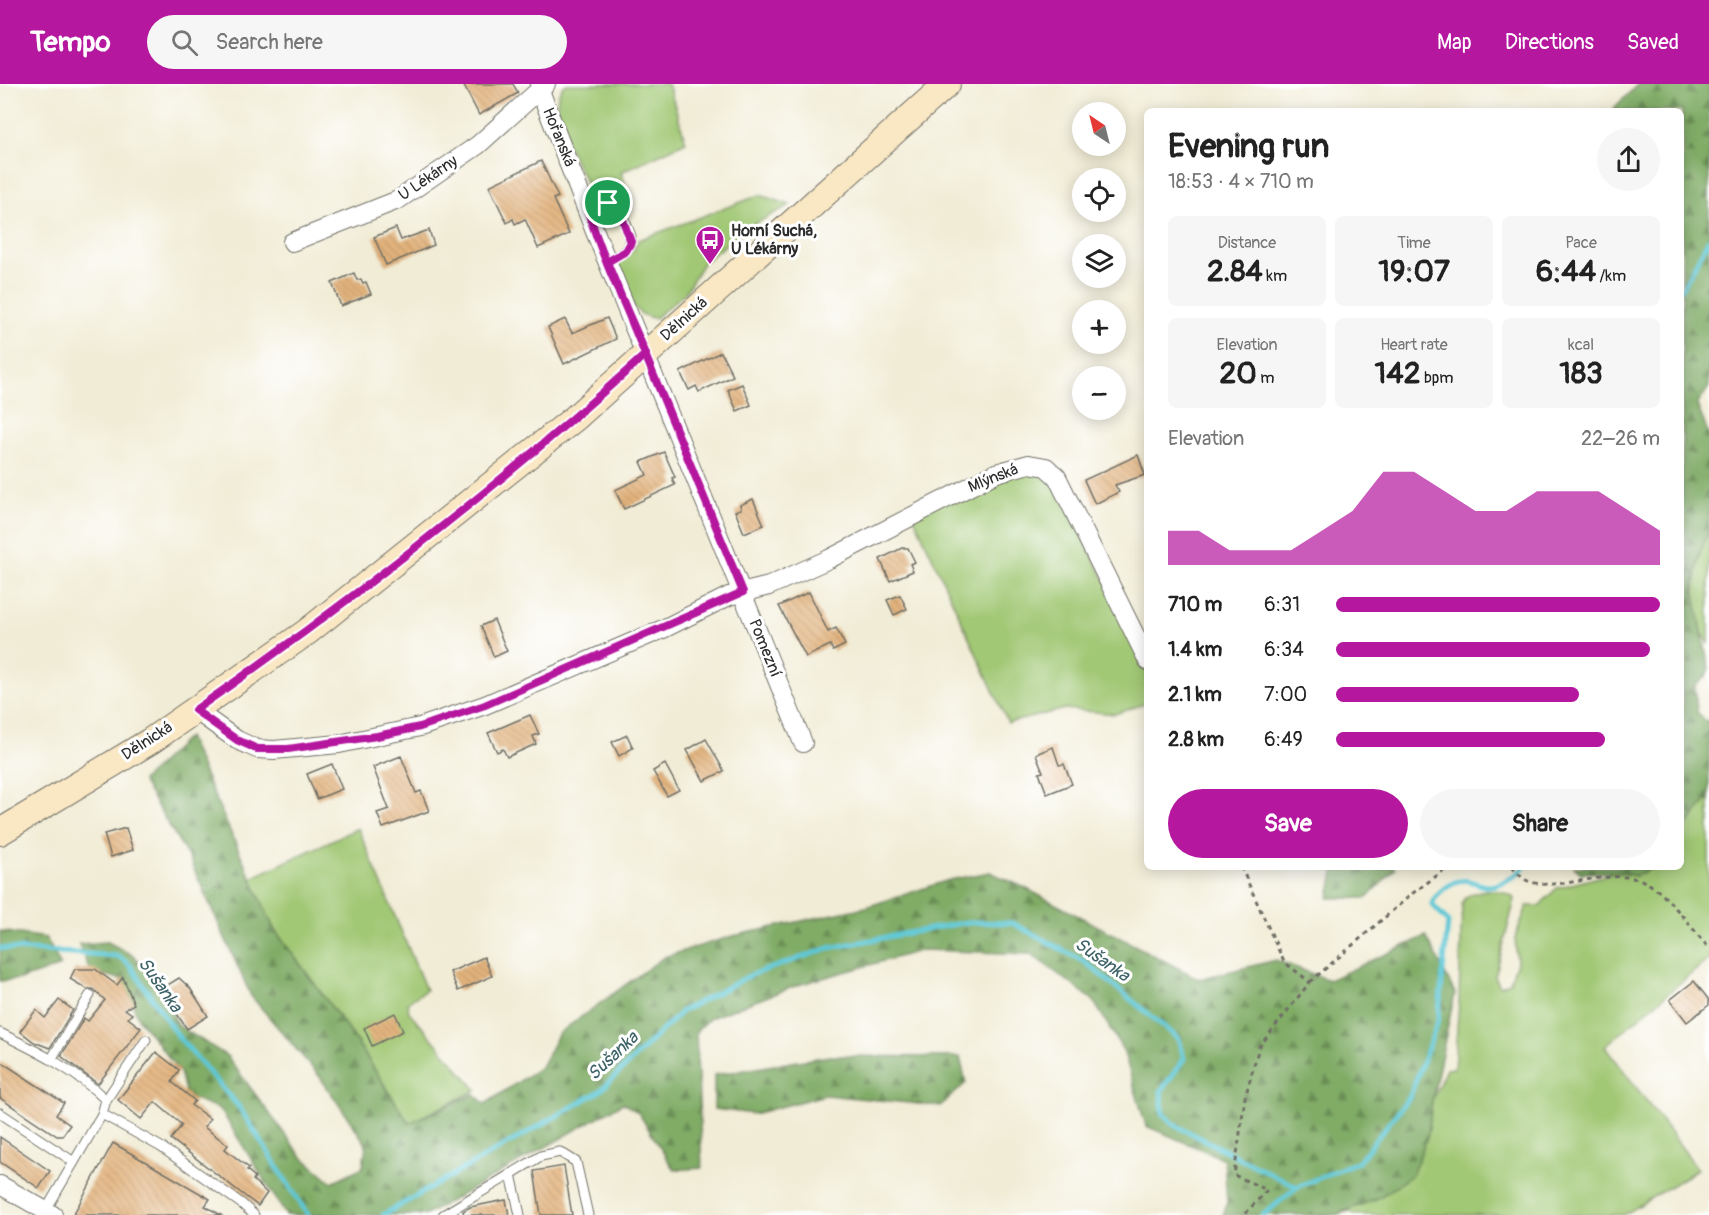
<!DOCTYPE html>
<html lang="en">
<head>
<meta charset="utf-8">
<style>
  :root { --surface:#fff; --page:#f6f6f6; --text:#222; --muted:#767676; --accent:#b5179e }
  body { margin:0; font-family:Pangolin,sans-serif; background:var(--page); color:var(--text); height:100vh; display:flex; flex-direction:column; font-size:22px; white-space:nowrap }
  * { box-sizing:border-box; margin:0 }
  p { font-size:20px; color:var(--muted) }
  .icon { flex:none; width:33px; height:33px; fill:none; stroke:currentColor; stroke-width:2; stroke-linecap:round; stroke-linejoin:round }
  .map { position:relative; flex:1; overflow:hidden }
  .details { position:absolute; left:1144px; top:24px; width:540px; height:762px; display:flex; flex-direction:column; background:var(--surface); border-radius:9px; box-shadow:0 3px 15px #0003 }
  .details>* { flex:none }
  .needle { width:39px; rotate:325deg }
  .fabs { position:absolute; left:1072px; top:18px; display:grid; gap:12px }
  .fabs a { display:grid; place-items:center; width:54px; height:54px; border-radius:50%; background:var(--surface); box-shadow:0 3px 15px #0003; font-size:30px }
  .pin { position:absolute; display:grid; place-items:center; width:51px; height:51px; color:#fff; margin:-26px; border:3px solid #fff; border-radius:50%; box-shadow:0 2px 6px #0007 }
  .round { display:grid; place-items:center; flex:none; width:63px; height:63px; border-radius:32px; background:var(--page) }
  .summary { display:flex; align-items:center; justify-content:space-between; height:102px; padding:0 24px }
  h1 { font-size:33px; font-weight:800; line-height:45px }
  .metrics { display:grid; grid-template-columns:repeat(3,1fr); gap:9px; height:102px; padding:6px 24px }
  .metrics div { display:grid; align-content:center; border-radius:9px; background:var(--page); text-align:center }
  .metrics b { font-size:30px; font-weight:800 }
  .metrics small { font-size:16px; font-weight:400 }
  .metrics p { font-size:16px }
  .chart { height:168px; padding:12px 24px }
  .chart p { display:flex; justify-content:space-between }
  .chart svg { width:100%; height:108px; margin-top:6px; fill:var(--accent); opacity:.7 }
  .action { display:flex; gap:12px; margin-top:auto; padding:12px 24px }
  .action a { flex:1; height:69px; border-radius:36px; background:var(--accent); color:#fff; font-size:24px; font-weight:800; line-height:69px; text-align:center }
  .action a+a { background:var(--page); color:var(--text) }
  ul { padding:0 24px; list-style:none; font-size:20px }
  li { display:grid; grid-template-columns:96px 72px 1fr; align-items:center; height:45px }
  li i { height:15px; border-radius:8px; background:var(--accent) }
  header { display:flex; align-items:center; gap:36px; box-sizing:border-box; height:84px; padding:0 30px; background:var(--accent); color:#fff }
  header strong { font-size:28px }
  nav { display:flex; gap:33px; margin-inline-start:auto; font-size:21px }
  .search { width:420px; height:54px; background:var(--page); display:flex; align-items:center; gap:15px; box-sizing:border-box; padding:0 21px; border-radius:33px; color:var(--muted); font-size:22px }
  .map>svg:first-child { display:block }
</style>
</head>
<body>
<header>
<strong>Tempo</strong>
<div class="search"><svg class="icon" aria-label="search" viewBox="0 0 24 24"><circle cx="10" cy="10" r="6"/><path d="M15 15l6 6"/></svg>Search here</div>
<nav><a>Map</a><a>Directions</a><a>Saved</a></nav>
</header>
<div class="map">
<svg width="1709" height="1131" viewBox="0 0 1709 1131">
  <defs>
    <pattern id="forest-firs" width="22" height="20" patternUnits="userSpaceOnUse" patternTransform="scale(1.5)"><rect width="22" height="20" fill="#80ac66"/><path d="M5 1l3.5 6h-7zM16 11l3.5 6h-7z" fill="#698c54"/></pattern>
    <pattern id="building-back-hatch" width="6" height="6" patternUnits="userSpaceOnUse" patternTransform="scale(1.5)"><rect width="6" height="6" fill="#e2b27c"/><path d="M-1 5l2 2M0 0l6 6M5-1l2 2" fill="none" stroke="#c2996b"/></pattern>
  </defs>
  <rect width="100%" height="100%" fill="#fff"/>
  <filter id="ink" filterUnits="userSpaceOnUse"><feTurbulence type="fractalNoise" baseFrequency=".0167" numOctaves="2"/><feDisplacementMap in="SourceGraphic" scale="12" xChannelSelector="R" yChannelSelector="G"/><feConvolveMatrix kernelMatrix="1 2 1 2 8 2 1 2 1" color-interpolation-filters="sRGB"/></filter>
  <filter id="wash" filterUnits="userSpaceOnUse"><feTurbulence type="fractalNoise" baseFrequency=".008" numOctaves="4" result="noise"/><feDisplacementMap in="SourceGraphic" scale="24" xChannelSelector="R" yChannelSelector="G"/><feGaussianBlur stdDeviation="1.35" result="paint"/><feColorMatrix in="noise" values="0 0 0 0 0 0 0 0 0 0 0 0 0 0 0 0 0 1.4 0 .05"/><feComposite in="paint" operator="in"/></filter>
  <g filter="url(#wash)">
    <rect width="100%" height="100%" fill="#f1ecd5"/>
    <g fill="#a1c874" stroke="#667a50" stroke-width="1.5">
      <path d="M566,0H668L686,58L621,88L628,107L596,117C584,93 538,20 566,0Z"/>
      <path d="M760,111L790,121L744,146L703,179L685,209L655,234C629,233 625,201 617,181L635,164L638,156Z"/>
      <polygon points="1046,383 1147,577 1147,619 1115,630 1065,625 1008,639 913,431 996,389"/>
      <path d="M1709,447V560C1689,534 1692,475 1709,447Z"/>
      <path d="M1709,713V875L1605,962L1698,1085L1624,1131H1355L1350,1127L1338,1130L1378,1114L1412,1091L1428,1051L1432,1016L1446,985L1454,984L1459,918L1462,820L1466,813C1481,804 1501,803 1515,815L1495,893L1500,902L1509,899L1517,879L1515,854L1527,822H1539L1557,804L1617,788L1636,792L1653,783H1682V747Z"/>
      <polygon points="358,744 426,906 407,919 409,928 477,1006 409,1039 353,952 274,845 251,794"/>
    </g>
    <g fill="url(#forest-firs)" stroke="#566c48" stroke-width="1.5">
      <polygon points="1638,0 1709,0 1709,303 1697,321 1709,351 1709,447 1699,471 1694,506 1709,584 1706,592 1695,602 1697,628 1706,637 1709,637 1709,713 1682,747 1682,27 1611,27"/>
      <polygon points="188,653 274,845 353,952 409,1039 474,1010 485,1020 541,983 559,949 664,873 733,852 866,823 949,796 990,788 1023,803 1199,895 1276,876 1329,896 1426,852 1455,909 1432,1016 1428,1051 1412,1091 1378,1114 1335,1131 1223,1131 1227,1120 1224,1075 1146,1042 1123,966 1093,916 1031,870 923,866 798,901 710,934 696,948 702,1084 674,1086 638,1028 623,1019 426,1131 286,1131 220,1025 186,1012 180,988 138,934 123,896 90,887 79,860 108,858 134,872 156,898 179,942 227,972 301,1072 332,1098 363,1083 366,1060 320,993 251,912 189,774 142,697"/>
      <polygon points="1335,783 1394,783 1395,785 1367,814 1329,814"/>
      <polygon points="1574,783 1653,783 1636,792 1619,788 1581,789"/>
      <polygon points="0,847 46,854 61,882 22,895 0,897"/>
      <polygon points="829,972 960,973 966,999 940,1022 825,1011 754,1030 714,1025 714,991"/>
    </g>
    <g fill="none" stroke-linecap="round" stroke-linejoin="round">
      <g stroke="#5dc8d7" stroke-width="5">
        <polyline points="1682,205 1709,155"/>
        <polyline points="0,864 118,872 129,880 177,951 239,1023 308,1131"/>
        <path d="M383,1131L600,1007L682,927L751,891L829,864L967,838L1012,839L1085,878L1179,955L1184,975L1161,1007L1163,1029L1173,1040L1297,1103L1359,1077L1410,1012L1438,937L1448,838L1432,820C1437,807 1455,793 1470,797C1476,798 1480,802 1487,802C1499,802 1517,792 1524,783"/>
        <polyline points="1263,1131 1297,1103"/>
      </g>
    </g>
    <g id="blocks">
      <g fill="url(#building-back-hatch)">
        <polygon points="463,0 513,0 518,9 479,31"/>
        <polygon points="541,77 558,113 553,115 569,150 538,164 525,135 515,140 513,135 507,139 489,102"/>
        <polygon points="396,144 401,156 429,146 434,161 386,181 374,153"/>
        <polygon points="354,189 357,196 361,195 363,199 366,198 371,210 341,222 332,199"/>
        <polygon points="607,234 616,255 564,280 548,243 565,235 572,249"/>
        <polygon points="721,268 733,292 699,308 696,302 689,306 680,288"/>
        <polygon points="742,300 751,321 737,327 728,306"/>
        <polygon points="664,368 675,393 672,394 675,401 624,425 615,406 647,391 641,378"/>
        <polygon points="1138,371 1145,391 1115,401 1119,408 1095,420 1084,396"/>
        <polygon points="753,415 764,441 744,449 735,427 741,425 740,421"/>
        <polygon points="902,464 908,464 915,478 910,480 913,487 890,497 880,475"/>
        <polygon points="809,508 828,548 836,544 845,561 833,567 830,561 806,573 779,522"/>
        <polygon points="900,511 907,525 894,531 887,516"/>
        <polygon points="494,536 507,567 494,573 481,542"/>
        <polygon points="530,631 539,650 533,652 536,660 507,673 503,665 497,668 488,649"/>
        <polygon points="627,651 633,664 619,672 612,658"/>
        <polygon points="706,655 724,687 704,697 687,666"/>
        <polygon points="1053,663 1059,681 1064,680 1072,700 1047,710 1039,689 1043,688 1036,670"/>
        <polygon points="401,672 416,709 421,707 429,727 383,744 377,729 389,725 373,683"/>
        <polygon points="332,680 342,705 317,715 307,690"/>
        <polygon points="665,680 679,706 667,712 653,687"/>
        <polygon points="126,744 133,766 111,773 104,750"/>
        <polygon points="484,873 492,892 458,907 450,888"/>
        <polygon points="75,885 95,885 117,901 123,893 134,920 125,925 132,930 128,934 141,944 98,1000 61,972 84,934 88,937 105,916 93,905 87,905 70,895"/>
        <polygon points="179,894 190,904 208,932 187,945 169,918 166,902"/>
        <polygon points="1694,897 1709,916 1709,921 1687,938 1670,916"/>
        <polygon points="59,916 73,926 50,964 34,958 20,947 36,926 45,934"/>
        <polygon points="395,929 403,947 372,962 364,944"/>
        <polygon points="156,968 179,986 172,998 195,1017 191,1021 210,1035 204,1043 228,1061 225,1065 249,1084 247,1086 255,1093 253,1096 267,1109 258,1122 171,1055 182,1041 155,1018 141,1035 118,1016"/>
        <polygon points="0,977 64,1019 56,1031 70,1041 62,1052 57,1052 0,1014"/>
        <polygon points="0,1053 50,1087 39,1104 0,1078"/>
        <polygon points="113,1059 210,1115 205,1122 221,1131 73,1131"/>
        <polygon points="564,1082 572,1131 541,1131 534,1087"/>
        <polygon points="506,1116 509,1131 464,1131 463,1127 470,1123"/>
      </g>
    </g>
  </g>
  <g filter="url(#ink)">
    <use href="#blocks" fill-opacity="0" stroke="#706f66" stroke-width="1.5"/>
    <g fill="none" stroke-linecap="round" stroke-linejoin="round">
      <g stroke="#706f66" stroke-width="11">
        <g id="service">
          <path d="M588,127C620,114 619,123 631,152L626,167L607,178"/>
          <path d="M0,949C39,968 75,986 106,1016L102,1030"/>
          <polyline points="52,974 90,911"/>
          <polyline points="106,1016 146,956"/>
          <polyline points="0,1029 74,1078"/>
          <polyline points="511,1090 520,1131"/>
          <polyline points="46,1126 102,1030 161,1063 242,1120 254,1131"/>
          <polyline points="443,1131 541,1072 560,1068 576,1078 588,1131"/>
        </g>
      </g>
      <g stroke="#706f66" stroke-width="20">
        <g id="minor">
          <polyline points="539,4 594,145 803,659"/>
          <polyline points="292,158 398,116 478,61 546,0"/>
          <polyline points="195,626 237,656 257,665 274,666 339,660 420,643 485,621 663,545 729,512 769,502 829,475 996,389 1029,380 1046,383 1057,393 1148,577"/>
          <polyline points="0,1101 53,1131"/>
        </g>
      </g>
      <g stroke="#706f66" stroke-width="28">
        <polyline id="secondary" points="0,748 152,656 307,548 575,334 947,0"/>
      </g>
      <g stroke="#706f66" stroke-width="3" stroke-dasharray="4.5 4.5" stroke-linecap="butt">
        <polyline points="1241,783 1284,878 1310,898 1259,963 1245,1014 1234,1091 1267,1106 1244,1131"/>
        <path d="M1512,783C1516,787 1521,793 1526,796C1557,811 1616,779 1649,800C1670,813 1692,845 1709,864"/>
        <polyline points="1310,898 1413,809 1446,785 1464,783"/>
      </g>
      <use href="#service" stroke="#fff" stroke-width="9"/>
      <use href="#minor" stroke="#fff" stroke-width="18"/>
      <use href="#secondary" stroke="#fae7c3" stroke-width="26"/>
    </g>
  </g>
  <g fill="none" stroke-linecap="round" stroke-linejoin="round" filter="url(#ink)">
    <g stroke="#fff" stroke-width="12">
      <path id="route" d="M608,119L588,127C603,176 626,223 646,270C504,398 352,517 195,626L237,656L257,665H288L377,652L420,643L485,621L743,508L607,178L626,167L631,158L618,123L608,119"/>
    </g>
    <use href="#route" stroke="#b5179e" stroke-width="8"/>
  </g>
  <defs>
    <g id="bus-pin" transform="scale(1.5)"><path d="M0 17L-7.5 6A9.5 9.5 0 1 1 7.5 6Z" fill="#b5179e" stroke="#fff"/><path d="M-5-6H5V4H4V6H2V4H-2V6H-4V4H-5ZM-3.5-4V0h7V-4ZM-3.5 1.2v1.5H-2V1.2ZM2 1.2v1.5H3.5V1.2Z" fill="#fff"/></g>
  </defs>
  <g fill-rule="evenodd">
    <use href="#bus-pin" x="710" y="156"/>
  </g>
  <g text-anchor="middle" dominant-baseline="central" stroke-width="6" stroke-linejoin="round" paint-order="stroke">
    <g font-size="16" fill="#2b2b2b" stroke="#fff">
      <text transform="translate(559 53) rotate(68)">Hořanská</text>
      <text transform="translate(428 94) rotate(-34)">U Lékárny</text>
      <text transform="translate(684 235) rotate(-42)">Dělnická</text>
      <text transform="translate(993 394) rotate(-22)">Mlýnská</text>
      <text transform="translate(765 564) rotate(68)">Pomezní</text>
      <text transform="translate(147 657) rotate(-33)">Dělnická</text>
    </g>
    <g font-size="16" font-weight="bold" fill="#2b2b2b" stroke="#fff" text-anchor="start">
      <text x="731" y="147">Horní Suchá,<tspan x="731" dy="18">U Lékárny</tspan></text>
    </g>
    <g font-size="18" font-style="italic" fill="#3c6267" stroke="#fff">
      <text transform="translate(1102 876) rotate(35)">Sušanka</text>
      <text transform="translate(160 901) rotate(55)">Sušanka</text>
      <text transform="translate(613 972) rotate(-43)">Sušanka</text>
    </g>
  </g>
</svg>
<div class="fabs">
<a><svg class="needle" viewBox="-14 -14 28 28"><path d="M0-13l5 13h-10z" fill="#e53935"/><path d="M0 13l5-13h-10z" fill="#767676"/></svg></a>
<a><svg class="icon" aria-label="locate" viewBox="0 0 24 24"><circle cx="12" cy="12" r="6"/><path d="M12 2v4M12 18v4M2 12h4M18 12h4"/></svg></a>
<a><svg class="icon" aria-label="layers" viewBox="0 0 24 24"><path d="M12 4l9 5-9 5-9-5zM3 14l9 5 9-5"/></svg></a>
<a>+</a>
<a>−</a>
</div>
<div class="pin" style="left:608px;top:119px;background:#1e9e55"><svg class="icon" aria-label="arrive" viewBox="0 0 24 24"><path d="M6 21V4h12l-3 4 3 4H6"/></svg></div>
<section class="details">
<div class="summary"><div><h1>Evening run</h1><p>18:53 · 4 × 710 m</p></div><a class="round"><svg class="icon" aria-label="share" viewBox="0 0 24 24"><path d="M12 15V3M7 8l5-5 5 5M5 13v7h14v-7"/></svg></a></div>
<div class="metrics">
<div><p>Distance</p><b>2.84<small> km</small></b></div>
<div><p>Time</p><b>19:07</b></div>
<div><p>Pace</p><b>6:44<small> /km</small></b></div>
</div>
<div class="metrics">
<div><p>Elevation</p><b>20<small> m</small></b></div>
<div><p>Heart rate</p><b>142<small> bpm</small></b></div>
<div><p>kcal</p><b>183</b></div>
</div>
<div class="chart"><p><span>Elevation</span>22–26 m</p>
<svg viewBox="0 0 160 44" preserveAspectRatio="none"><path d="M0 44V30L10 30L20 38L30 38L40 38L50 30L60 22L70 6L80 6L90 14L100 22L110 22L120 14L130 14L140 14L150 22L160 30V44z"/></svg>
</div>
<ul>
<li><b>710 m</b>6:31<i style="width:100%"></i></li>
<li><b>1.4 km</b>6:34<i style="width:97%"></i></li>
<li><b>2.1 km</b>7:00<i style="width:75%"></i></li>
<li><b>2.8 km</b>6:49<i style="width:83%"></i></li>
</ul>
<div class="action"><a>Save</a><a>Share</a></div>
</section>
</div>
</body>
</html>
